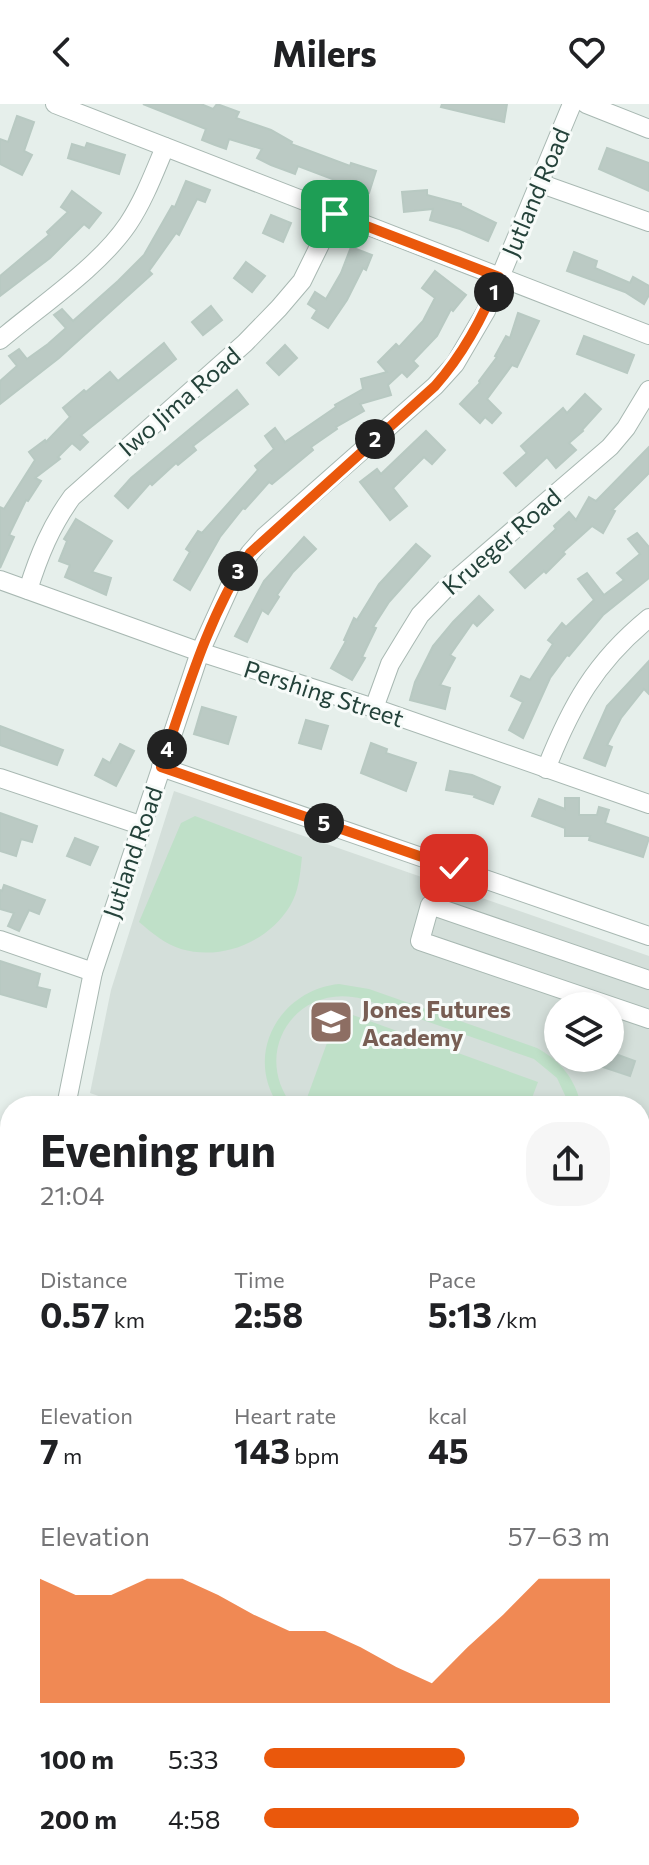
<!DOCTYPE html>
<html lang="en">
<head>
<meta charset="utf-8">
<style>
  :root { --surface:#fff; --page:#f6f6f6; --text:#202124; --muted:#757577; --accent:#ea580c }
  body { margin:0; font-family:Commissioner,sans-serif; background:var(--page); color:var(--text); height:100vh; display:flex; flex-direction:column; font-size:30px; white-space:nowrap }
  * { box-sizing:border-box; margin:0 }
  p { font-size:26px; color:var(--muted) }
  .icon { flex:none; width:44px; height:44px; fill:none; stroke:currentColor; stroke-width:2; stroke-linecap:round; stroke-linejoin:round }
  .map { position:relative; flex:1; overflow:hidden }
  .sheet { position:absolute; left:0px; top:992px; width:650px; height:770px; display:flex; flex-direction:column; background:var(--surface); border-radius:32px 32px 0 0; box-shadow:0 4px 12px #0003 }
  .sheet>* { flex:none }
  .controls { position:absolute; left:544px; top:888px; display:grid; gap:16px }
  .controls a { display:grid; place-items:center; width:80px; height:80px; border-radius:50%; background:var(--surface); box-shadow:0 4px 12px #0003; font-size:40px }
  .pin { position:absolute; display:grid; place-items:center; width:68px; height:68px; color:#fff; margin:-34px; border-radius:16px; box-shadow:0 4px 12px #0006 }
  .km { position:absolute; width:40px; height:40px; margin:-20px; border-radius:50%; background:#222; color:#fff; font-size:22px; line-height:40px; text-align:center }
  .round { display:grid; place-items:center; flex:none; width:84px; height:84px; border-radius:32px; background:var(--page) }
  .headline { display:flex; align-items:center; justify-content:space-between; height:136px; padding:0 40px }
  h1 { font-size:44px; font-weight:700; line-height:60px }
  .stats { display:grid; grid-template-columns:repeat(3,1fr); gap:12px; height:136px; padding:8px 40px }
  .stats div { display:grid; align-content:center }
  .stats b { font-size:34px; font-weight:700 }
  .stats small { font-size:22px; font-weight:400 }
  .stats p { font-size:22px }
  .chart { height:224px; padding:16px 40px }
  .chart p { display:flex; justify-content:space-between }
  .chart svg { width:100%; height:144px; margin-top:8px; fill:var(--accent); opacity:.7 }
  ul { padding:0 40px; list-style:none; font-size:26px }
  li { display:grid; grid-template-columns:128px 96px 1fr; align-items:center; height:60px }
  li i { height:20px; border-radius:10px; background:var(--accent) }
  header { display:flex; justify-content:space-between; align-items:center; height:104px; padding:0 40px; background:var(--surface); font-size:36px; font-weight:700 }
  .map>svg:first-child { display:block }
</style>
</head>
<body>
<header><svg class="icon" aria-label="back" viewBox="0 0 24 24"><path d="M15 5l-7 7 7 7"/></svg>Milers<svg class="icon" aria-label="heart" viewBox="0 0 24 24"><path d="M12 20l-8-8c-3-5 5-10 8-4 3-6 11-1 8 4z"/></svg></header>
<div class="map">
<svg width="649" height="1761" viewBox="0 0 649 1761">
  <rect width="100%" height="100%" fill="#e6efeb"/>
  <path fill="#d4dfda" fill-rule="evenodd" d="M174,687L649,852V1176L640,1172V1002H127L90,989L111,886ZM558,902H610V954H558Z"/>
  <g fill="#bfe0c8">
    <path d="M195,712L302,753C300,770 299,787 290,802C268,838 222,857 181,845C165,840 152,829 139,818L181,719Z"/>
    <path d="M339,880L369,885L537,944C561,957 576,976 581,1002H570L557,974L534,955L363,895C296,877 250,949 293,1002H279C243,950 280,886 339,880Z"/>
    <polygon points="339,906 538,978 529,1002 304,1002"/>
  </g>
  <g fill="#bbcac4" stroke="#b8c9c2" stroke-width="2">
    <polygon points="143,0 201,0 213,5 217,0 239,8 236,14 271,26 292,38 291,40 350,62 351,59 376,67 369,89 298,62 295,70 271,61 257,54 262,45 229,35 226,45 215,41 202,36 206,25"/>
    <polygon points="442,0 507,0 504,18 441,3"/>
    <polygon points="17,12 34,18 24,47 32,51 22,71 0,60 0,35 8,38"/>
    <polygon points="87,39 125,51 119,70 68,54 72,40 85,44"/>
    <polygon points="607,44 649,59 649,87 599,65"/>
    <polygon points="186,77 210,86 205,98 197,95 179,131 176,129 149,167 152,170 59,254 0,300 0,277 17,262 9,252 19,245 27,255 48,240 66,224 54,211 62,205 73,217 118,177 144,151 172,102 175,103"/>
    <polygon points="427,86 427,91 461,100 461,102 496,119 488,137 460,125 430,116 433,105 404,108 402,88"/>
    <polygon points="72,87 101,109 89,124 84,120 50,154 0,192 0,172 49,131 47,128 68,108 61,103"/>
    <polygon points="271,111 291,119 283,138 263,129"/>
    <polygon points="351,143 372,151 366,166 363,164 347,196 328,224 312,214 317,206 308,200 315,188 326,195 341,169"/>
    <polygon points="574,148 597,157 595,164 630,179 633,173 649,182 649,191 644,200 625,188 567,167"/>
    <polygon points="246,158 265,172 252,188 234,174"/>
    <polygon points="435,167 466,191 453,207 451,205 437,232 413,257 418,262 407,273 402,268 388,281 391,291 360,300 364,307 336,323 337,325 311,343 313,346 272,380 269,378 245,405 243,404 220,433 190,486 174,476 190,448 186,445 198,427 202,429 258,366 255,362 274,345 265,332 275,324 285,338 336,303 335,301 363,285 361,275 387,268 378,258 396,240 399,243 423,217 435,194 422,184"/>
    <polygon points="211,202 222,216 203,231 192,218"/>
    <polygon points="518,209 539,217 517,263 512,261 487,295 501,309 492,319 485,313 480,319 460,300 480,279 479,277 497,253 495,252 506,232 510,234"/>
    <polygon points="584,232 634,251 627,269 577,250"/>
    <polygon points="164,239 176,255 81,331 88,338 80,346 72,339 58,353 60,355 35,374 41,377 28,397 26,396 9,431 14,433 0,464 0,403 4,405 35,356 29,348 45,336 46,338 70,313 63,304 84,286 86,288 110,268 118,277"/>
    <polygon points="285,241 297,254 279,271 267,259"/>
    <polygon points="237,286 248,300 193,342 196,346 178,361 176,359 152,381 150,379 128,404 115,392 131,374"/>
    <polygon points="585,290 601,305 582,326 583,327 569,339 576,346 556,364 547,353 516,382 504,369 527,349 521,342 563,304 567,309"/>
    <polygon points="426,327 445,346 432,360 424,353 393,384 407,402 390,416 360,378 377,365 381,370"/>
    <polygon points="649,343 649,369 612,406 615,407 603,429 592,422 563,448 565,450 546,469 544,467 525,484 510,468 556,425 554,422 569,408 576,416 589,393 596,397"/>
    <polygon points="76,415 112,437 92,468 111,474 106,491 65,473 70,461 59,457 67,437 64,435"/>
    <polygon points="637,429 649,443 649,474 603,511 569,552 567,551 550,574 523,634 509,626 523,598 511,592 521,572 530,576 553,540 548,536 562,519 566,523 594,496 578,475 587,469 604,491 624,476 617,469 640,450 628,435"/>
    <polygon points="304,433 316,445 293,468 277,491 279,493 268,510 262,506 247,538 235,532 264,477"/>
    <polygon points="416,440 430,452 389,498 373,523 376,524 362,553 365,554 352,576 331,564 346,537 344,536 354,514 357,516 379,480"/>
    <polygon points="479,492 493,506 477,522 473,518 450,551 455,554 440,581 450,584 445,605 410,596 415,578 433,542 453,518"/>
    <polygon points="649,557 649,590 644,585 621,614 607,641 612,643 605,662 584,654 607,602"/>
    <polygon points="202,603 236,613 228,640 194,630"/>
    <polygon points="306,616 328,622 321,645 299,639"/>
    <polygon points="0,622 63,646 57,661 0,641"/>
    <polygon points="371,639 387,645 386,649 416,659 406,687 361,669"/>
    <polygon points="120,640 134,647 116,682 95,671 103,655 110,659"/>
    <polygon points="450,667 472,671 500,683 493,700 474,693 475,691 446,686"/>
    <polygon points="565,694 579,694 579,711 597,711 599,703 609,706 605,719 649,734 643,753 589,736 590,732 565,732 565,724 532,712 539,695 565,705"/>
    <polygon points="0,709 37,722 32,738 21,735 16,752 0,747"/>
    <polygon points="75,734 98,743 90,761 67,752"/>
    <polygon points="4,781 45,796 39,810 29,806 19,827 8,822 14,809 0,805 0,786 2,787"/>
    <polygon points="0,857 40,870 37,883 50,886 46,903 0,890"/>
    <polygon points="610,948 635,957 630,972 582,956 610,954"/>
    <polygon points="3,1633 10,1635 10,1678 0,1676 0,1646"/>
  </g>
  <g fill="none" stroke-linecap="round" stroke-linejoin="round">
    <g stroke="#a8b8b2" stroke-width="20">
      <g id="minor">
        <polyline points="55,0 649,231"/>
        <polyline points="586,0 649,25"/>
        <polyline points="539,79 649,118"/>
        <path d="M0,236C40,202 99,163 128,120C144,96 154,69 165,43"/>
        <polyline points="0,476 200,548 374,604 649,700"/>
        <path d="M28,486C39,451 51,422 72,393L245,239L279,204L302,177L335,110"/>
        <polyline points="374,604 390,560 404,537 420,511 445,485 610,343 626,324 649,286"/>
        <polyline points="161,663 649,832"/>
        <path d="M546,665C571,602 595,558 649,514"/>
        <polyline points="0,674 140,721"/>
        <polyline points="0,836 93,868"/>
        <polyline points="649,876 430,801 420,837 649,915"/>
        <polyline points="66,1002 93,868 200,548 235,471 250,449 264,433 435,282 455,260 486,207 572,0"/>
        <polyline points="0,1097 10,1100"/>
        <polyline points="640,1101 649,1077"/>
        <polyline points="640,1197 649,1201"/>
        <polyline points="0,1269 10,1273"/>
        <polyline points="640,1313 649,1315"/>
        <polyline points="0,1364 10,1333"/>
        <polyline points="0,1441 10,1444"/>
        <polyline points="640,1479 649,1481"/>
        <polyline points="0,1619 10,1623"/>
        <polyline points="640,1643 649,1644"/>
        <polyline points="396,1752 423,1761"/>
        <polyline points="453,1761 456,1752"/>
      </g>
    </g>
    <use href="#minor" stroke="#fff" stroke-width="18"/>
  </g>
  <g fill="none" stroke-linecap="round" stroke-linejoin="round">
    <g stroke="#fff" stroke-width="16">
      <path id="route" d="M335,110L499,173C483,214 464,249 435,282L250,449C207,514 186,590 161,663L454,764"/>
    </g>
    <use href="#route" stroke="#ea580c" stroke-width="10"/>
  </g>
  <defs>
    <g id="school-square" transform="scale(2.3)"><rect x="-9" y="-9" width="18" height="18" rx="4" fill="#8d6e63" stroke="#f7fbf9"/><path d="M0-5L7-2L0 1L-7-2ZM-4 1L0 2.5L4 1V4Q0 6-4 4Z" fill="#fff"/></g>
  </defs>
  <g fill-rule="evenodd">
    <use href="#school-square" x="331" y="918"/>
  </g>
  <g text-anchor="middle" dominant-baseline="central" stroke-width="6" stroke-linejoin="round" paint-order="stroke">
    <g font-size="24" fill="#24423a" stroke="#f7fbf9">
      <text transform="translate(535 88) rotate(-67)">Jutland Road</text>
      <text transform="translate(179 297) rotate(-41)">Iwo Jima Road</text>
      <text transform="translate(501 437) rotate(-41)">Krueger Road</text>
      <text transform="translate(324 589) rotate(18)">Pershing Street</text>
      <text transform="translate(132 748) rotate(-71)">Jutland Road</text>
    </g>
    <g font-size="24" font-weight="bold" fill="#785e54" stroke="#f7fbf9" text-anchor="start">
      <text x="362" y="904">Jones Futures<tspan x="362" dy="28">Academy</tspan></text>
    </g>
  </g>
</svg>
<div class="controls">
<a><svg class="icon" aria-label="layers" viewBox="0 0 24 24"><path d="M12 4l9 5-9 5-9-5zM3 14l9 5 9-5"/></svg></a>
</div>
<div class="pin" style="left:335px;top:110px;background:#1e9e55"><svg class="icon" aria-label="arrive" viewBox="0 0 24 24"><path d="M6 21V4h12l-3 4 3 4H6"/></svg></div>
<div class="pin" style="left:454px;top:764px;background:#d93025"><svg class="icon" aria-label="check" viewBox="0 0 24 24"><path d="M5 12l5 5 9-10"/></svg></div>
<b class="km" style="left:494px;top:188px">1</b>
<b class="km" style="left:375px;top:335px">2</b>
<b class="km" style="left:238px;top:467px">3</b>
<b class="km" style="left:167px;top:645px">4</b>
<b class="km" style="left:324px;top:719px">5</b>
<section class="sheet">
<div class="headline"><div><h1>Evening run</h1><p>21:04</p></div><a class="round"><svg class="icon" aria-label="share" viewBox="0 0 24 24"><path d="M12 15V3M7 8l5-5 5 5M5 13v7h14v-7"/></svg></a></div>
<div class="stats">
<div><p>Distance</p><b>0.57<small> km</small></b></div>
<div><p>Time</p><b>2:58</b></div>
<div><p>Pace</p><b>5:13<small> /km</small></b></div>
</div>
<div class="stats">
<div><p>Elevation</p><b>7<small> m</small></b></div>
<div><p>Heart rate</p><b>143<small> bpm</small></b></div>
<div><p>kcal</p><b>45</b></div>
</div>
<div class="chart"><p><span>Elevation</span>57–63 m</p>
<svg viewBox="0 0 160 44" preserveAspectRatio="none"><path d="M0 44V6L10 11L20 11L30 6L40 6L50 11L60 17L70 22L80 22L90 27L100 33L110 38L120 27L130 17L140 6L150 6L160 6V44z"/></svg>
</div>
<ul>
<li><b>100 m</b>5:33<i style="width:58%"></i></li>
<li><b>200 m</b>4:58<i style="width:91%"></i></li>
</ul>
</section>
</div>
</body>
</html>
